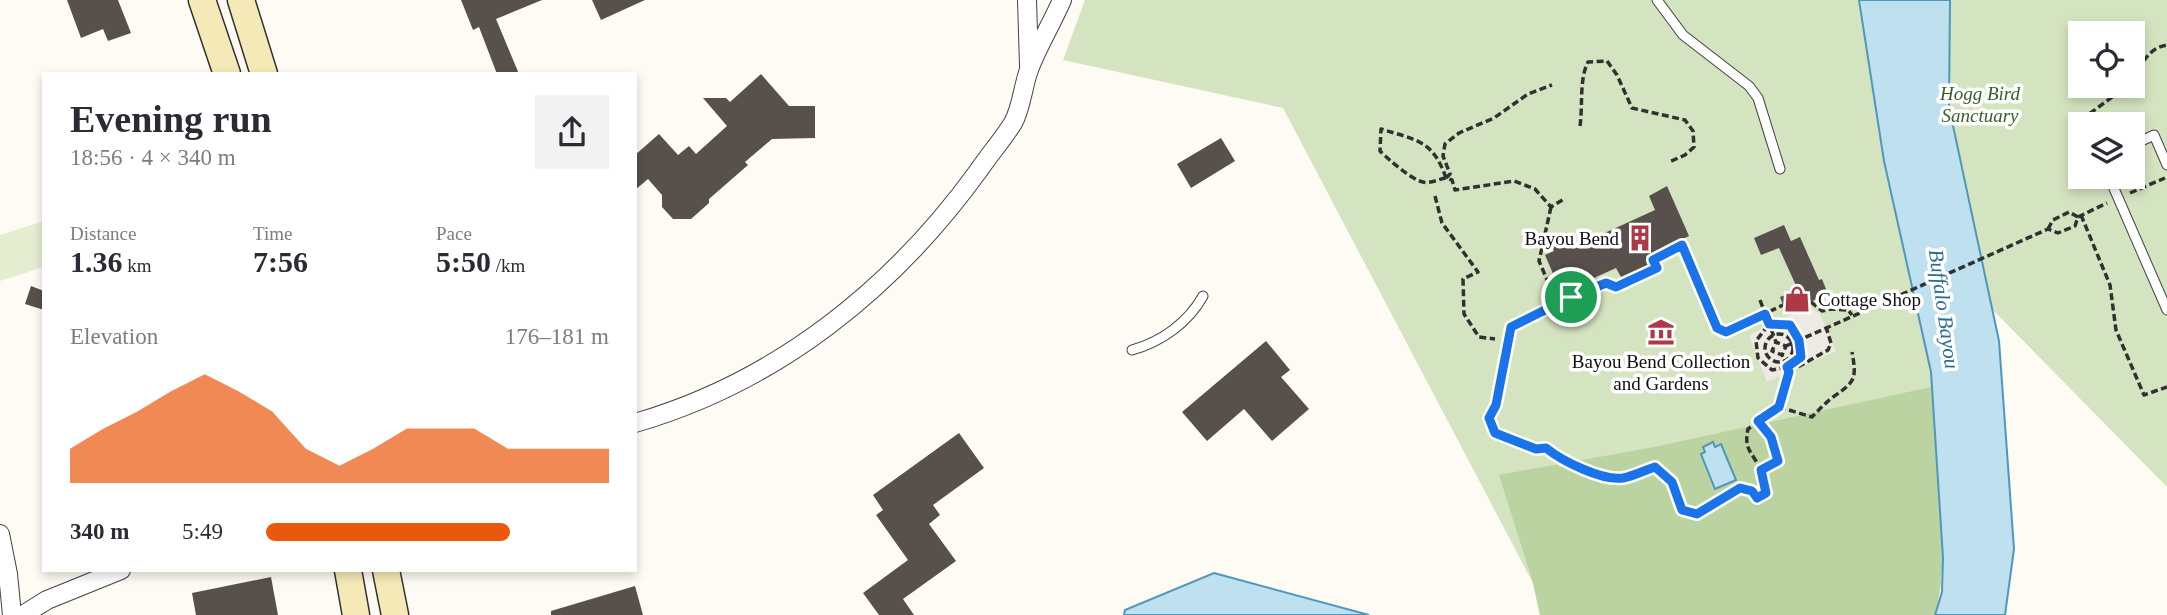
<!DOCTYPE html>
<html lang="en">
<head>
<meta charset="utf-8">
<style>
  :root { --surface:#fff; --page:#f2f2f3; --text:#2b2b33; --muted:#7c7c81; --accent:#ea580c }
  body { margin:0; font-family:"Times New Roman",serif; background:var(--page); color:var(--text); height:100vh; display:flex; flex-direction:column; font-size:26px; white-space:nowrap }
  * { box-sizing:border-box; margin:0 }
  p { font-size:23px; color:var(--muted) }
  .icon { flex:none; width:38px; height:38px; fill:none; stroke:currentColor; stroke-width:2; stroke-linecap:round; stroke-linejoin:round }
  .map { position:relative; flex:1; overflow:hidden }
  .drawer { position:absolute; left:42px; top:72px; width:595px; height:500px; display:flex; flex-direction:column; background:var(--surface); border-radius:0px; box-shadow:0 4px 10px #0003 }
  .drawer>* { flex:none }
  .tools { position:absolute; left:2068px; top:21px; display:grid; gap:14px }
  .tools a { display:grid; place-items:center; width:77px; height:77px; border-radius:0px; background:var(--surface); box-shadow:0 4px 10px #0003; font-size:35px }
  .pin { position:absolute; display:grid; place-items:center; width:60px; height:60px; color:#fff; margin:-30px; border:4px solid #fff; border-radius:50%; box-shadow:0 2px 7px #0007 }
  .round { display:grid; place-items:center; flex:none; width:74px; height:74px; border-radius:0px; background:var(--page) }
  .headline { display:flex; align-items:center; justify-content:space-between; height:119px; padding:0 28px }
  h1 { font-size:38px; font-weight:800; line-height:52px }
  .figures { display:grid; grid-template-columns:repeat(3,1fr); gap:10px; height:119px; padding:7px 28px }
  .figures div { display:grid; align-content:center }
  .figures b { font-size:30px; font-weight:800 }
  .figures small { font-size:19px; font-weight:400 }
  .figures p { font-size:19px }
  .chart { height:196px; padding:14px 28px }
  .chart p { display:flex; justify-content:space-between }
  .chart svg { width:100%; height:126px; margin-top:7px; fill:var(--accent); opacity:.7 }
  ul { padding:0 28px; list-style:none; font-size:23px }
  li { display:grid; grid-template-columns:112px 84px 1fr; align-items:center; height:52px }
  li i { height:18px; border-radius:9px; background:var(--accent) }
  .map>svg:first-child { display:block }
</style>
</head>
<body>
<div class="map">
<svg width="2167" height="615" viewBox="0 0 2167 615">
  <rect width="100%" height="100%" fill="#fdfbf3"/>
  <path fill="#d5e4c0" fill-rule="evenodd" d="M1085,0H2167V487L1920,236L1913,292L1931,372L1940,484L1935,615H1540L1533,583L1283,108L1063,60ZM2081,33H2133V86H2081ZM2081,124H2133V177H2081Z"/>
  <path fill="#bbd3a1" d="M1931,387C1935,430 1939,474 1941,518C1943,551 1944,583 1935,615H1540L1533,583L1499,475L1654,447Z"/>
  <polygon fill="#e5edd1" points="44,221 44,267 0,281 0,235"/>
  <polygon fill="#eeeae2" points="1809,307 1820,314 1836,351 1767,382 1749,336 1769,324"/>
  <g fill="#bee0ef" stroke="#4e98bc" stroke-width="2">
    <polygon points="1859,0 1950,0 1949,107 1999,341 2014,549 2005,615 1935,615 1942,592 1943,558 1931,372 1884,161"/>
    <polygon points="1713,442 1715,447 1721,444 1736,480 1715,489 1701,454 1705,452 1703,447"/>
    <polygon points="1214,573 1369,615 1124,615 1125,610"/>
  </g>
  <g fill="#57504d">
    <polygon points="67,0 118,0 131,33 108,41 103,29 81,38"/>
    <polygon points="461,0 542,0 496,19 519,74 497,74 479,27 473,30"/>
    <polygon points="592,0 645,0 601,20"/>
    <polygon points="761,74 789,106 815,106 815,138 772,139 745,162 748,165 709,199 709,203 691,219 673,219 662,207 662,195 648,179 635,190 635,155 659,134 678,155 689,146 696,154 727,126 703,98 726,98 730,102"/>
    <polygon points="1221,138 1235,161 1191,188 1177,164"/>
    <polygon points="1667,186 1689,236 1646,256 1649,265 1621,277 1616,268 1572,288 1567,278 1557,283 1545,255 1554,251 1549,240 1567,232 1574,247 1655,210 1649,196"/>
    <polygon points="1784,225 1791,241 1800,237 1819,280 1822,279 1828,294 1786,313 1780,297 1798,290 1779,248 1761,255 1754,238"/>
    <polygon points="31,286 44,291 44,310 25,304"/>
    <polygon points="1266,341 1290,370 1281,377 1309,409 1272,441 1244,409 1207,441 1182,412"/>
    <polygon points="959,433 984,468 933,505 940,515 929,524 956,561 903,599 914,615 879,615 863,593 908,560 876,515 883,510 873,495"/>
    <polygon points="271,577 278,615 196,615 192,593"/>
    <polygon points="635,586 643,615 551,615 551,611"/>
  </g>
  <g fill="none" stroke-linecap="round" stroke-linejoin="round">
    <g stroke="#424242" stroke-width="11">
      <g id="service">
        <polyline points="1657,0 1683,35 1749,86 1758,98 1780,169"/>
        <polyline points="2133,145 2154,135 2167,165"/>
        <polyline points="2109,177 2167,310"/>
        <path d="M1132,350C1161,342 1188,323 1203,296"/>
      </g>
    </g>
    <g stroke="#424242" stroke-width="20">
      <g id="minor">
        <polyline points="1027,0 1029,65"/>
        <path d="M635,423C777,382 893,289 979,170C990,154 1003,139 1013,123C1022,107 1023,84 1030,67C1039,44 1052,23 1062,0"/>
        <polyline points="0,534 8,574 12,615"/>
        <polyline points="23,615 47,600 121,570"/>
      </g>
    </g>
    <g stroke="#313131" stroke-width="29">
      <g id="secondary">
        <polyline points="202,0 227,74"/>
        <polyline points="241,0 264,74"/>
        <polyline points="348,570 356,615"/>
        <polyline points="386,570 395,615"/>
      </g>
    </g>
    <g stroke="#313131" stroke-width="3.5" stroke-dasharray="7 3.5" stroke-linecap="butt">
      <path d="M2133,79C2142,64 2148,48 2167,45"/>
      <path d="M1580,126C1583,105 1579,80 1588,62L1607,61L1617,75L1632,108L1685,120L1693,131L1694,147L1685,155L1669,162"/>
      <polyline points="2081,130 2081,120 2127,86"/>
      <path d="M1446,178C1439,179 1430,184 1423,182C1412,180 1389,160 1380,151L1381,129C1416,140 1433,140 1446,178L1452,180L1455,190L1514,181L1535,189L1551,207L1564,199"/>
      <polyline points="1446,178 1450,174 1443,156 1445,144 1459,133 1494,118 1528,94 1552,85"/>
      <polyline points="2130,193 2165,178"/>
      <polyline points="1435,196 1442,223 1478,272 1463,279 1464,314 1479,337 1495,339"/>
      <path d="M1551,207L1539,261L1551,289H1560L1571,297L1511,327L1496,405L1489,418L1495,433L1536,449L1547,448C1562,461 1602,481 1623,478C1634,476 1645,470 1655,467L1672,482L1682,510L1697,514L1740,488L1752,491L1757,498L1766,493C1764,486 1764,477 1761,471C1754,453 1743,451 1748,429L1779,407L1789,372L1782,355"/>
      <polyline points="2081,215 2110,285 2116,330 2144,395 2167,387"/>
      <polyline points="2048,229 2053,220 2069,212 2078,217"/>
      <polyline points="1571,297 1607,283 1616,287 1657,268 1653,260 1682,245 1717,328 1726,332 1783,305"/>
      <polyline points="1760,300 1776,342 1786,346 1782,355 1772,351 1776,342"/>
      <polyline points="1811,302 1822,311 1831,309 1848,310 1852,315"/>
      <polygon points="1769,324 1790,325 1799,340 1801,357 1787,367 1772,370 1758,358 1756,341"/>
      <circle cx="1779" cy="348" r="14"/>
      <polyline points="1786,346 2048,229 2058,233 2075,226 2078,217 2107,203"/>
      <polyline points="1789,372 1828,350 1831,343 1826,327"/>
      <path d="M1779,407L1812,417C1819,410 1825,403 1833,397C1855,382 1857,379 1852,352"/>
      <polyline points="1758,421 1771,437 1778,461 1762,470"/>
    </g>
    <use href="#service" stroke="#fff" stroke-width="9"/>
    <use href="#minor" stroke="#fff" stroke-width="18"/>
    <use href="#secondary" stroke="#f5eab7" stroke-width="26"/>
  </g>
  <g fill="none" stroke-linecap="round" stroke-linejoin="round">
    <g stroke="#fff" stroke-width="14">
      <path id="route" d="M1682,245L1717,328L1726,332L1765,314L1769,324L1790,325L1799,340L1801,357L1787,367L1789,372L1779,407L1758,421L1771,437L1778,461L1761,470L1766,493L1757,498L1752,491L1740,488L1697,514L1682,510L1672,482L1655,467C1645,470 1634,476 1623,478C1602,481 1562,461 1546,448L1536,449L1495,433L1489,418L1496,405L1511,327L1571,297L1606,283L1616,287L1657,268L1653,260Z"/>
    </g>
    <use href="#route" stroke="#1a73e8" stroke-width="9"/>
  </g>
  <defs>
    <g id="building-bare" transform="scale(2.1)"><path d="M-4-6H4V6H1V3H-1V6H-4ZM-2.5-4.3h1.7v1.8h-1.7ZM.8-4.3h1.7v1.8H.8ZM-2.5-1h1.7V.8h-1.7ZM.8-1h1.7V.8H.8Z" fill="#ae3946" stroke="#fff" stroke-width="2.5" paint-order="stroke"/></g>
    <g id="shop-bare" transform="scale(2.1)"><path d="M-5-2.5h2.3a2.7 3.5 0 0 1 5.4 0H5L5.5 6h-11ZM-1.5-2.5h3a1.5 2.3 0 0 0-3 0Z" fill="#ae3946" stroke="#fff" stroke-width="2.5" paint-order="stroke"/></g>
    <g id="museum-bare" transform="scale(2.1)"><path d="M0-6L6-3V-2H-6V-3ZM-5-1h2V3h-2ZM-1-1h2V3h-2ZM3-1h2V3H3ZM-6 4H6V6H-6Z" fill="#ae3946" stroke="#fff" stroke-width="2.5" paint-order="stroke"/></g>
  </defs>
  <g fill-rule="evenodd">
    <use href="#building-bare" x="1640" y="238"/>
    <use href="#shop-bare" x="1797" y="299"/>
    <use href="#museum-bare" x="1661" y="332"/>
  </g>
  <g text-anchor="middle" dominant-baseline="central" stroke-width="7" stroke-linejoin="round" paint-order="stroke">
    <g font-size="19" font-style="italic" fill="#375f27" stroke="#fff">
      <text x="1980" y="93">Hogg Bird<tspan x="1980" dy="22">Sanctuary</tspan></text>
    </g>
    <g font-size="19" fill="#0f0f0f" stroke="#fff" text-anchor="end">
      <text x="1619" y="238">Bayou Bend</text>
      <text x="1818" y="299" text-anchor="start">Cottage Shop</text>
      <text x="1661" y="361" text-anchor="middle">Bayou Bend Collection<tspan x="1661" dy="22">and Gardens</tspan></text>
    </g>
    <g font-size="21" font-style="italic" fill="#286a92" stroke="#fff">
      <text transform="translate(1944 309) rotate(82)">Buffalo Bayou</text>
    </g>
  </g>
</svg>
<div class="tools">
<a><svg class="icon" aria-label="locate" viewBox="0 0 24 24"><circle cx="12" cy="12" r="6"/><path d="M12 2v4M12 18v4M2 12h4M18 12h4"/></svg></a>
<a><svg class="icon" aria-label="layers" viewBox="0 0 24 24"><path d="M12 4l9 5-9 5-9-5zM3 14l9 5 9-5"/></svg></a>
</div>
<div class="pin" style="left:1571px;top:297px;background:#1e9e55"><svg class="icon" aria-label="arrive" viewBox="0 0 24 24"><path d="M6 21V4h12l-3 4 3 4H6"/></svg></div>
<section class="drawer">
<div class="headline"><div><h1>Evening run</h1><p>18:56 · 4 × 340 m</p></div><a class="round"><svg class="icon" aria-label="share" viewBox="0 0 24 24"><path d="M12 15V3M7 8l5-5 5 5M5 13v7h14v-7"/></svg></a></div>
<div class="figures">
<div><p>Distance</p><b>1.36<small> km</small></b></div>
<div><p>Time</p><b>7:56</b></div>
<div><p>Pace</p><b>5:50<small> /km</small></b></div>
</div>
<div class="chart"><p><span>Elevation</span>176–181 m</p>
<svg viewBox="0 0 160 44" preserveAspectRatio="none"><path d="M0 44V32L10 25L20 19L30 12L40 6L50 12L60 19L70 32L80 38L90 32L100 25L110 25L120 25L130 32L140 32L150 32L160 32V44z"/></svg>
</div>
<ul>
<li><b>340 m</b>5:49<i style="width:71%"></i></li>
</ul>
</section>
</div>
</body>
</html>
